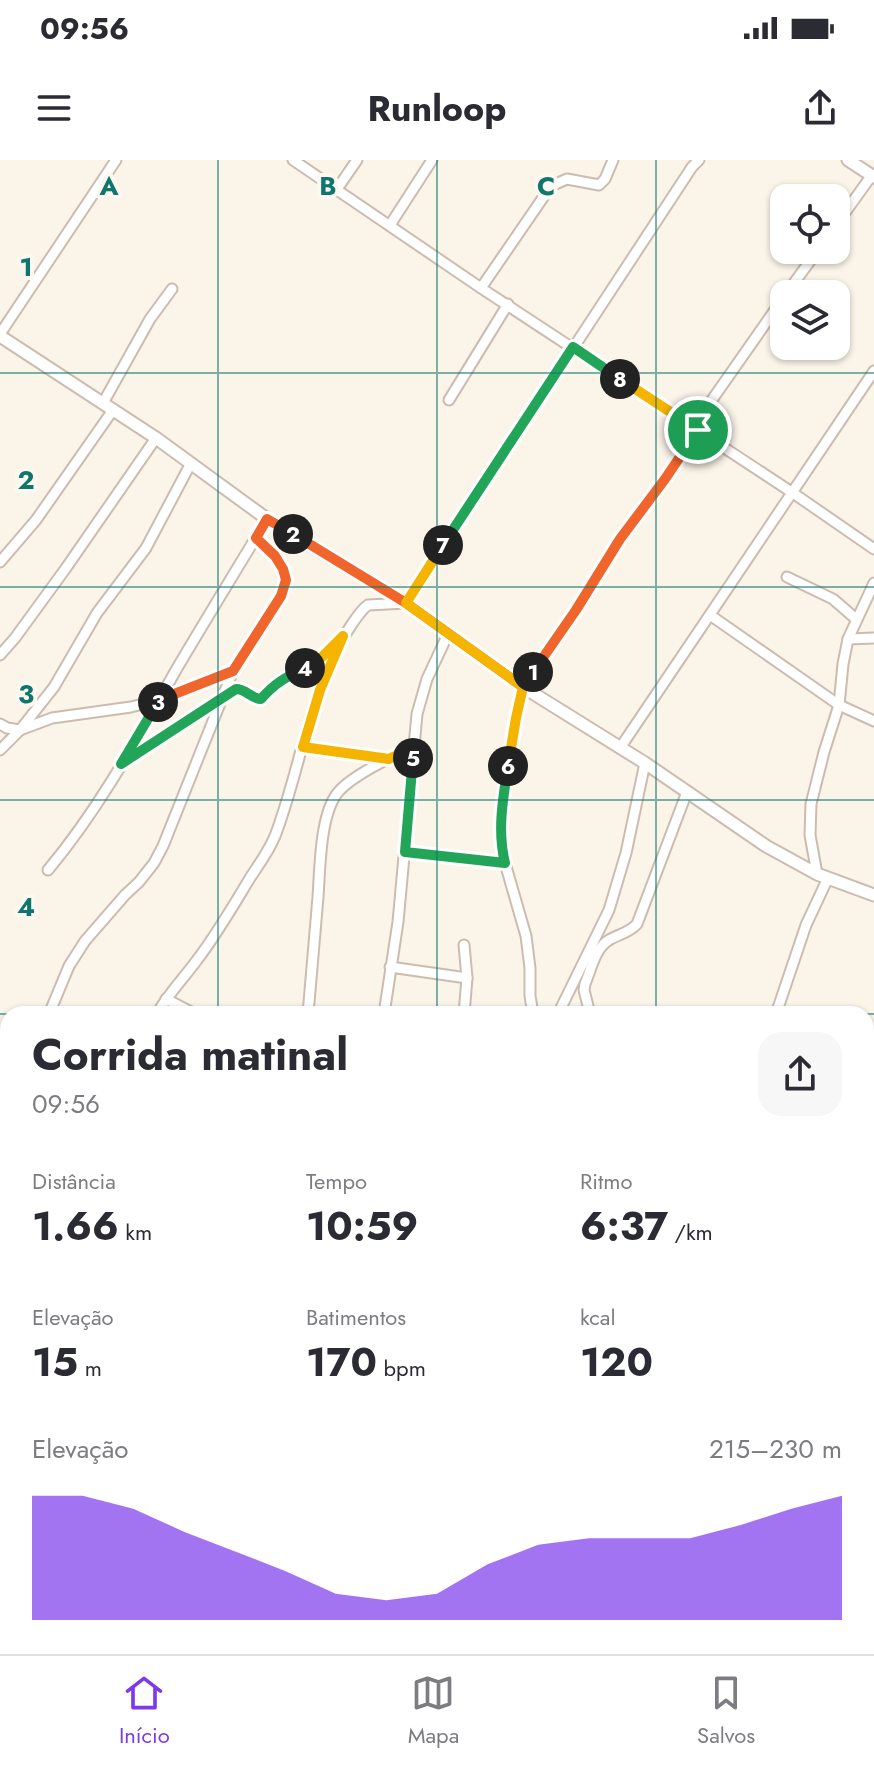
<!DOCTYPE html>
<html lang="pt">
<head>
<meta charset="utf-8">
<style>
  :root { --surface:#fff; --page:#f7f7f7; --text:#2b2b33; --muted:#7c7c81; --line:#e1e1e2; --accent:#7c3aed }
  body { margin:0; font-family:Jost,sans-serif; background:var(--page); color:var(--text); height:100vh; display:flex; flex-direction:column; font-size:30px; white-space:nowrap }
  * { box-sizing:border-box; margin:0 }
  p { font-size:26px; color:var(--muted) }
  .icon { flex:none; width:44px; height:44px; fill:none; stroke:currentColor; stroke-width:2; stroke-linecap:round; stroke-linejoin:round }
  .map { position:relative; flex:1; overflow:hidden }
  .details { position:absolute; left:0px; top:846px; width:874px; height:648px; display:flex; flex-direction:column; background:var(--surface); border-radius:24px 24px 0 0; box-shadow:0 2px 6px #0004 }
  .details>* { flex:none }
  .fabs { position:absolute; left:770px; top:24px; display:grid; gap:16px }
  .fabs a { display:grid; place-items:center; width:80px; height:80px; border-radius:16px; background:var(--surface); box-shadow:0 2px 6px #0004; font-size:40px }
  .pin { position:absolute; display:grid; place-items:center; width:68px; height:68px; color:#fff; margin:-34px; border:4px solid #fff; border-radius:50%; box-shadow:0 2px 8px #0007 }
  .km { position:absolute; width:40px; height:40px; margin:-20px; border-radius:50%; background:#222; color:#fff; font-size:22px; line-height:40px; text-align:center }
  .round { display:grid; place-items:center; flex:none; width:84px; height:84px; border-radius:24px; background:var(--page) }
  .summary { display:flex; align-items:center; justify-content:space-between; height:136px; padding:0 32px }
  h1 { font-size:44px; font-weight:700; line-height:60px }
  .stats { display:grid; grid-template-columns:repeat(3,1fr); gap:12px; height:136px; padding:8px 32px }
  .stats div { display:grid; align-content:center }
  .stats b { font-size:40px; font-weight:700 }
  .stats small { font-size:22px; font-weight:400 }
  .stats p { font-size:22px }
  .chart { height:224px; padding:16px 32px }
  .chart p { display:flex; justify-content:space-between }
  .chart svg { width:100%; height:144px; margin-top:8px; fill:var(--accent); opacity:.7 }
  .status { display:flex; justify-content:space-between; align-items:center; height:56px; padding:0 40px; background:var(--surface); direction:ltr }
  .status svg { height:22px; fill:currentColor }
  header { display:flex; justify-content:space-between; align-items:center; height:104px; padding:0 32px; background:var(--surface); font-size:36px; font-weight:700 }
  .dock { display:flex; justify-content:space-around; align-items:center; height:112px; border-top:2px solid var(--line); background:var(--surface); font-size:22px; color:var(--muted) }
  .dock a { display:grid; justify-items:center; gap:4px }
  .dock .on { color:var(--accent) }
  .map>svg:first-child { display:block }
</style>
</head>
<body>
<div class="status"><b>09:56</b><svg viewBox="0 0 49 12"><path d="M0 12V9h3v3zM5 12V6h3v6zM10 12V3h3v9zM15 12V0h3v12zM26 1h20v11H26zM47 4h2v5h-2z"/></svg></div>
<header><svg class="icon" aria-label="menu" viewBox="0 0 24 24"><path d="M4 6h16M4 12h16M4 18h16"/></svg>Runloop<svg class="icon" aria-label="share" viewBox="0 0 24 24"><path d="M12 15V3M7 8l5-5 5 5M5 13v7h14v-7"/></svg></header>
<div class="map">
<svg width="874" height="1494" viewBox="0 0 874 1494">
  <rect width="100%" height="100%" fill="#fbf4e9"/>
  <g fill="none" stroke-linecap="round" stroke-linejoin="round">
    <g stroke="#ccbcb0" stroke-width="13">
      <g id="minor">
        <polyline points="293,0 481,128 793,333 874,389"/>
        <polyline points="337,29 357,0"/>
        <polyline points="390,65 432,0"/>
        <polyline points="836,65 872,15"/>
        <polyline points="481,128 551,26 567,19 599,25 605,19 613,0"/>
        <polyline points="786,134 818,90"/>
        <polyline points="0,174 116,0"/>
        <polyline points="449,240 508,144"/>
        <polyline points="103,243 150,159 172,129"/>
        <polyline points="693,267 784,137"/>
        <polyline points="0,402 36,360 113,250"/>
        <polyline points="787,417 833,439 856,459"/>
        <polyline points="710,455 839,545 874,561"/>
        <polyline points="848,479 874,478"/>
        <polyline points="0,495 15,478 66,408 156,278"/>
        <polyline points="0,564 7,568 20,570 52,558 131,547 159,540 233,511 281,436 286,420 283,409 275,396 256,378"/>
        <polyline points="303,587 389,599"/>
        <polyline points="620,588 874,211"/>
        <polyline points="0,590 20,570 54,527 97,453 146,388 191,303"/>
        <path d="M126,601L236,529C246,529 252,539 261,539C267,533 272,525 280,520C301,506 316,505 335,485"/>
        <polyline points="405,692 505,703"/>
        <path d="M48,710C99,649 137,579 176,510C206,459 237,409 267,359"/>
        <polyline points="817,714 810,675 811,644 824,592 839,545 843,504 848,479 874,423"/>
        <polyline points="464,785 467,818 464,854"/>
        <polyline points="390,807 467,818"/>
        <polyline points="166,839 195,854"/>
        <polyline points="49,854 69,806 85,781 125,735 139,722 154,703 163,686 233,511"/>
        <path d="M157,854C168,834 184,818 197,800C217,774 233,746 250,718C259,704 269,691 275,676C302,606 309,526 352,464C357,457 361,450 368,445L406,443L692,7L699,0"/>
        <path d="M308,854C311,815 315,776 318,737C320,709 320,658 336,635C347,618 394,595 414,587"/>
        <polyline points="384,854 398,762 417,554 427,519 448,474"/>
        <polyline points="533,854 530,836 530,808 526,776 505,703 501,675 503,635 516,558 523,527 576,450 620,379 665,319 698,270"/>
        <polyline points="558,854 609,750 626,693 645,603"/>
        <path d="M590,854L584,830L585,824C591,810 595,788 609,780C619,774 629,773 637,764L687,632"/>
        <polyline points="776,854 806,765 828,718"/>
        <polyline points="866,912 874,914"/>
        <polyline points="0,932 8,933"/>
        <polyline points="0,1003 8,983"/>
        <polyline points="0,1023 8,1025"/>
        <polyline points="0,1097 8,1064"/>
        <polyline points="0,1165 8,1161"/>
        <polyline points="866,1306 874,1309"/>
        <polyline points="0,1313 8,1311"/>
        <polyline points="866,1437 874,1416"/>
        <polyline points="356,1486 357,1494"/>
        <polyline points="519,1486 539,1494"/>
        <polyline points="409,1494 411,1486"/>
        <polyline points="592,1494 592,1486"/>
        <polyline points="661,1494 662,1486"/>
        <polyline points="715,1494 717,1486"/>
        <polyline points="788,1494 796,1486"/>
        <polyline points="847,1494 850,1486"/>
      </g>
    </g>
    <g stroke="#ccbcb0" stroke-width="15">
      <g id="tertiary">
        <polyline points="848,0 874,17"/>
        <polyline points="0,176 156,278 267,359 406,443 523,527 645,603 766,686 817,714 874,735"/>
      </g>
    </g>
    <use href="#minor" stroke="#fff" stroke-width="9"/>
    <use href="#tertiary" stroke="#fff" stroke-width="11"/>
  </g>
  <g fill="none" stroke-linecap="round" stroke-linejoin="round">
    <g stroke="#fff" stroke-width="16">
      <polyline id="split-1" points="533,512 576,450 620,379 665,319 698,270"/>
    </g>
    <g stroke="#fff" stroke-width="16">
      <polyline id="split-2" points="293,374 406,443 523,527 533,512"/>
    </g>
    <g stroke="#fff" stroke-width="16">
      <polyline id="split-3" points="158,542 159,540 233,511 281,436 286,420 283,409 275,396 256,378 267,359 293,374"/>
    </g>
    <g stroke="#fff" stroke-width="16">
      <path id="split-4" d="M158,542L121,604L236,529C246,529 252,539 261,539C275,523 286,517 305,508"/>
    </g>
    <g stroke="#fff" stroke-width="16">
      <polyline id="split-5" points="305,508 321,498 343,476 320,530 303,587 389,599 414,587 413,598"/>
    </g>
    <g stroke="#fff" stroke-width="16">
      <path id="split-6" d="M413,598L405,692L505,703C497,671 503,638 508,606"/>
    </g>
    <g stroke="#fff" stroke-width="16">
      <polyline id="split-7" points="443,385 406,443 523,527 516,558 508,606"/>
    </g>
    <g stroke="#fff" stroke-width="16">
      <polyline id="split-8" points="443,385 573,187 620,219"/>
    </g>
    <g stroke="#fff" stroke-width="16">
      <polyline id="split-9" points="620,219 698,270"/>
    </g>
    <use href="#split-1" stroke="#f0652b" stroke-width="10"/>
    <use href="#split-2" stroke="#f0652b" stroke-width="10"/>
    <use href="#split-3" stroke="#f0652b" stroke-width="10"/>
    <use href="#split-4" stroke="#22a559" stroke-width="10"/>
    <use href="#split-5" stroke="#f5b400" stroke-width="10"/>
    <use href="#split-6" stroke="#22a559" stroke-width="10"/>
    <use href="#split-7" stroke="#f5b400" stroke-width="10"/>
    <use href="#split-8" stroke="#22a559" stroke-width="10"/>
    <use href="#split-9" stroke="#f5b400" stroke-width="10"/>
  </g>
  <path fill="none" stroke="#0f766e" stroke-width="2" stroke-opacity="0.55" d="M218,0V854M437,0V854M656,0V854M0,213H874M0,427H874M0,640H874M0,854H874M0,1067H8M866,1067H874M0,1281H8M866,1281H874M218,1486V1494M437,1486V1494M656,1486V1494"/>
  <g font-size="26" text-anchor="middle" font-weight="bold" fill="#0f766e" stroke="#fdf8ef" stroke-width="8" stroke-linejoin="round" paint-order="stroke">
    <text x="109" y="35">A</text>
    <text x="328" y="35">B</text>
    <text x="546" y="35">C</text>
    <text x="26" y="116">1</text>
    <text x="26" y="329">2</text>
    <text x="26" y="543">3</text>
    <text x="26" y="756">4</text>
  </g>
</svg>
<div class="fabs">
<a><svg class="icon" aria-label="locate" viewBox="0 0 24 24"><circle cx="12" cy="12" r="6"/><path d="M12 2v4M12 18v4M2 12h4M18 12h4"/></svg></a>
<a><svg class="icon" aria-label="layers" viewBox="0 0 24 24"><path d="M12 4l9 5-9 5-9-5zM3 14l9 5 9-5"/></svg></a>
</div>
<div class="pin" style="left:698px;top:270px;background:#1e9e55"><svg class="icon" aria-label="arrive" viewBox="0 0 24 24"><path d="M6 21V4h12l-3 4 3 4H6"/></svg></div>
<b class="km" style="left:533px;top:512px">1</b>
<b class="km" style="left:293px;top:374px">2</b>
<b class="km" style="left:158px;top:542px">3</b>
<b class="km" style="left:305px;top:508px">4</b>
<b class="km" style="left:413px;top:598px">5</b>
<b class="km" style="left:508px;top:606px">6</b>
<b class="km" style="left:443px;top:385px">7</b>
<b class="km" style="left:620px;top:219px">8</b>
<section class="details">
<div class="summary"><div><h1>Corrida matinal</h1><p>09:56</p></div><a class="round"><svg class="icon" aria-label="share" viewBox="0 0 24 24"><path d="M12 15V3M7 8l5-5 5 5M5 13v7h14v-7"/></svg></a></div>
<div class="stats">
<div><p>Distância</p><b>1.66<small> km</small></b></div>
<div><p>Tempo</p><b>10:59</b></div>
<div><p>Ritmo</p><b>6:37<small> /km</small></b></div>
</div>
<div class="stats">
<div><p>Elevação</p><b>15<small> m</small></b></div>
<div><p>Batimentos</p><b>170<small> bpm</small></b></div>
<div><p>kcal</p><b>120</b></div>
</div>
<div class="chart"><p><span>Elevação</span>215–230 m</p>
<svg viewBox="0 0 160 44" preserveAspectRatio="none"><path d="M0 44V6L10 6L20 10L30 17L40 23L50 29L60 36L70 38L80 36L90 27L100 21L110 19L120 19L130 19L140 15L150 10L160 6V44z"/></svg>
</div>
</section>
</div>
<nav class="dock">
<a class="on"><svg class="icon" aria-label="home" viewBox="0 0 24 24"><path d="M3 11l9-7 9 7M6 9v11h12V9"/></svg>Início</a>
<a><svg class="icon" aria-label="map" viewBox="0 0 24 24"><path d="M3 6l6-2 6 2 6-2v14l-6 2-6-2-6 2zM9 4v14M15 6v14"/></svg>Mapa</a>
<a><svg class="icon" aria-label="saved" viewBox="0 0 24 24"><path d="M7 4h10v16l-5-4-5 4z"/></svg>Salvos</a>
</nav>
</body>
</html>
